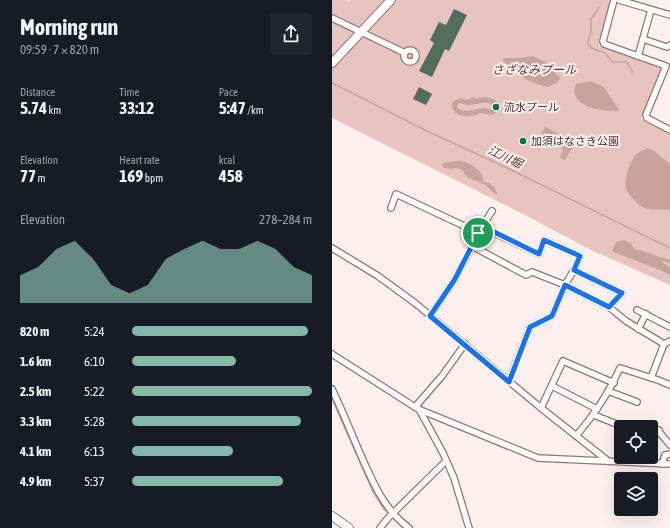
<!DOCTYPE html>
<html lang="en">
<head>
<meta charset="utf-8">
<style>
  :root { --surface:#171b24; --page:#20242c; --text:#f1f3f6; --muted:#9ea1a6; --accent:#85b9aa }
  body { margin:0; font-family:"Asap Condensed","Noto Sans JP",sans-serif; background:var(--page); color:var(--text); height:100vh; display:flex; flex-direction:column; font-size:15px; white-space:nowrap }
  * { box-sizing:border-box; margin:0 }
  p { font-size:13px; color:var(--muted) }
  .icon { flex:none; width:22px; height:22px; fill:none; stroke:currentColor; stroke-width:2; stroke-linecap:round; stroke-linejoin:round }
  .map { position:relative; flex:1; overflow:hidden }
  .sheet { display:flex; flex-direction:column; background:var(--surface); width:332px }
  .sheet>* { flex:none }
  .buttons { position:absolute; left:282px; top:420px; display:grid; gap:8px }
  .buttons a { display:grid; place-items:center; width:44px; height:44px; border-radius:4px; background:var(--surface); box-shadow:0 4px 16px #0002; font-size:20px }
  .pin { position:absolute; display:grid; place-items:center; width:34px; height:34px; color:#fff; margin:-17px; border:2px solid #fff; border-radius:50%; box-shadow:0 1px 4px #0007 }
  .round { display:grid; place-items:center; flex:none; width:42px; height:42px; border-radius:4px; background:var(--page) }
  .summary { display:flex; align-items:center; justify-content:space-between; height:68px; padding:0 20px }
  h1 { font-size:22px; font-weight:700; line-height:30px }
  .metrics { display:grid; grid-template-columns:repeat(3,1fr); gap:6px; height:68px; padding:4px 20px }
  .metrics div { display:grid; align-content:center }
  .metrics b { font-size:17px; font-weight:700 }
  .metrics small { font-size:11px; font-weight:400 }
  .metrics p { font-size:11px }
  .chart { height:112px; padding:8px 20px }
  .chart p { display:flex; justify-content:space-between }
  .chart svg { width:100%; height:72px; margin-top:4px; fill:var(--accent); opacity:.7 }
  ul { padding:0 20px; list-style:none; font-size:13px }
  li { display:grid; grid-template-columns:64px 48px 1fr; align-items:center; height:30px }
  li i { height:10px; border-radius:5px; background:var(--accent) }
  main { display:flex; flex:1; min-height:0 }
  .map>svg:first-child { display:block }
</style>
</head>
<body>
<main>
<section class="sheet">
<div class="summary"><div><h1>Morning run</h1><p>09:59 · 7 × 820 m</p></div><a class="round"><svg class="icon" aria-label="share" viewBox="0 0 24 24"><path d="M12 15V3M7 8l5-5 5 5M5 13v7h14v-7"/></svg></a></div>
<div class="metrics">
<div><p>Distance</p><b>5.74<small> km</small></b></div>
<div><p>Time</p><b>33:12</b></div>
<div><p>Pace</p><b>5:47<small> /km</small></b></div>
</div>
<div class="metrics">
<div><p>Elevation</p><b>77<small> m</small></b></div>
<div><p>Heart rate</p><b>169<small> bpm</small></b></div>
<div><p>kcal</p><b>458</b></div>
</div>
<div class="chart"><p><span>Elevation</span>278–284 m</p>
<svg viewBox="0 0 160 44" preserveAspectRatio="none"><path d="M0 44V27L10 22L20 11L30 6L40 17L50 33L60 38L70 33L80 17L90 11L100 6L110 11L120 11L130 6L140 11L150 22L160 27V44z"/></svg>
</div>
<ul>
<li><b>820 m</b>5:24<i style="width:98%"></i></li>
<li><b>1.6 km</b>6:10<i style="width:58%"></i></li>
<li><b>2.5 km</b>5:22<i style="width:100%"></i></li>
<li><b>3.3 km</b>5:28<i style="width:94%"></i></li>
<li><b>4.1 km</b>6:13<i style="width:56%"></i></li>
<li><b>4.9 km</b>5:37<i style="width:84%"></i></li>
</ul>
</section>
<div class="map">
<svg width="338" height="528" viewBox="0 0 338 528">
  <rect width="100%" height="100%" fill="#fef0ee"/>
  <polygon fill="#e7c4c0" points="0,0 14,0 17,1 18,0 279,0 267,46 330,67 309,119 338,134 338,285 259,250 193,215 0,118"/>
  <g fill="#c8a39e" fill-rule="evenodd">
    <path d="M201,56L214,62L221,71L229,78L225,83L216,87C197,83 182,75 170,59L174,58H188Z"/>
    <path d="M259,81L272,87L287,110L286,111C271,112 235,107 244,84Z"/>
    <path d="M143,97L144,99C154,96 169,97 167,110L161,115L148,113C140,118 119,119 120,103L125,99L130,98L133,100ZM127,103C131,104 134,105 137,105C146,105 152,100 161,105L162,108L159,110C147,104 137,116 125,108V106Z"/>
    <polygon points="213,127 244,142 233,160 228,158 231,150 230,148 208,137"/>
    <path d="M316,148L322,151L338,164V210C332,209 321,210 316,209C308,207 297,197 294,188C292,179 297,164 303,156C306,152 311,150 316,148Z"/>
    <path d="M125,161C133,160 143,166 148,172C150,175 151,179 152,182C160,184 163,186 165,194L162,193L152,184L136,178L130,170L124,168L118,169L112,168L110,165L111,163Z"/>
    <path d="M292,240L298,243L303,249L338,260V263L331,261L330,262L338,267V275C319,265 299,260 280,251L284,242Z"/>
  </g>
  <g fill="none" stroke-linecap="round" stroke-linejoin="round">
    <g stroke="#c8a39e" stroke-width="1.5">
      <path d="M267,7C265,12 262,14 260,18C257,22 260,27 259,31C258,36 256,39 256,44C261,52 268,49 274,54C277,56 278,60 280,62H295L300,72"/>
      <polyline points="0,83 95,131 171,166 338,248"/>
      <polyline points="0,399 41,492 52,509 71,528"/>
    </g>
  </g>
  <g fill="#526c5e">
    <polygon points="122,9 135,15 117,51 113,49 100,77 87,71 102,43 98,40 107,22 114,25"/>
    <polygon points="87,87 100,94 94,105 81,99"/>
  </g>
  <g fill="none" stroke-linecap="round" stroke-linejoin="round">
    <g stroke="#937571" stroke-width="8">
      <g id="street">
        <polyline points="282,0 271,41 272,44 334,66 314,115 315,118 338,130"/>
        <polyline points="287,0 338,15"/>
        <polyline points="0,18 73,53"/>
        <polyline points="311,39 335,47 338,45"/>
        <circle cx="78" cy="56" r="6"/>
        <polyline points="306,56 319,10"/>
        <polyline points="59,208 64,194 147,233"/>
        <polyline points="150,227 160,211"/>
        <polyline points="140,246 194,275 200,272 233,285 277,307 294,321 332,344 319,378"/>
        <polyline points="0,248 46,276 83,303 209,408 276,461"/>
        <polyline points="305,310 338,327"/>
        <polyline points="98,316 123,279 150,227 207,254 212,240 248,256 242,270"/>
        <polyline points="306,329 314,314"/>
        <polyline points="332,344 338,341"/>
        <polyline points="0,354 86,409 206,458 338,464"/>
        <polyline points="177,381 198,327 220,316 233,285 242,270 290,293 277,307"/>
        <polyline points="220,386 265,409"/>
        <path d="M0,389C10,410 18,430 27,451C40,480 51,509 77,528"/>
        <polyline points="276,391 305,402"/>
        <polyline points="83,407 110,376 133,344"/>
        <polyline points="209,408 231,361 282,383"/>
        <polyline points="87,409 111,453 122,478 137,528"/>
        <polyline points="262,415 292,427"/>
        <polyline points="327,430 328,433 338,445"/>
        <path d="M244,436C262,415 277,393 288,368L326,380L338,385"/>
        <polyline points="330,464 333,455 338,454"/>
        <polyline points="48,528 57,517 114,461"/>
      </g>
    </g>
    <g stroke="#937571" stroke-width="10">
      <g id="secondary">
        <polyline points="0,63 59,0"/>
        <polyline points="0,516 17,528"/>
      </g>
    </g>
    <use href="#street" stroke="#fff" stroke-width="5.5"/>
    <use href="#secondary" stroke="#fff" stroke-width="8"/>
  </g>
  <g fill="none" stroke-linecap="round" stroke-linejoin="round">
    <g stroke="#fff" stroke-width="8">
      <polygon id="route" points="150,226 207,254 212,240 248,256 242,270 290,293 277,307 233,285 220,316 198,327 177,382 98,316 123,279"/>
    </g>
    <use href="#route" stroke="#1a73e8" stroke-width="5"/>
  </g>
  <g fill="#00724c" stroke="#fef0ee" stroke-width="1.5">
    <circle cx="164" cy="107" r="4"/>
    <circle cx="191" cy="141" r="4"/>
  </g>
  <g text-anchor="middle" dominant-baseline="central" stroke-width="4" stroke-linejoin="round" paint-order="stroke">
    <g font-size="11" fill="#463836" stroke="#fef0ee" text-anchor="start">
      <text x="172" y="107">流水プール</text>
      <text x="199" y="141">加須はなさき公園</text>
    </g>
    <g font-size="12" font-style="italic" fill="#65332d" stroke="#fef0ee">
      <text x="202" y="70">さざなみプール</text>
      <text transform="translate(173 157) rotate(26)">江川堀</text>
    </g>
  </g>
</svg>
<div class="buttons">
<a><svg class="icon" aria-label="locate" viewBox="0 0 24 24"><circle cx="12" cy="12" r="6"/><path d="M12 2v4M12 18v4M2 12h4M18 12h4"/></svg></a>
<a><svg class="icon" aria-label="layers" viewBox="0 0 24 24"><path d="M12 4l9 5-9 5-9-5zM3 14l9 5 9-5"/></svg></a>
</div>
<div class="pin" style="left:146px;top:233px;background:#1e9e55"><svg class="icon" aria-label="arrive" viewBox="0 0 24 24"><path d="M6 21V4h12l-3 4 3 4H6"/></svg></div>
</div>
</main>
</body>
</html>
